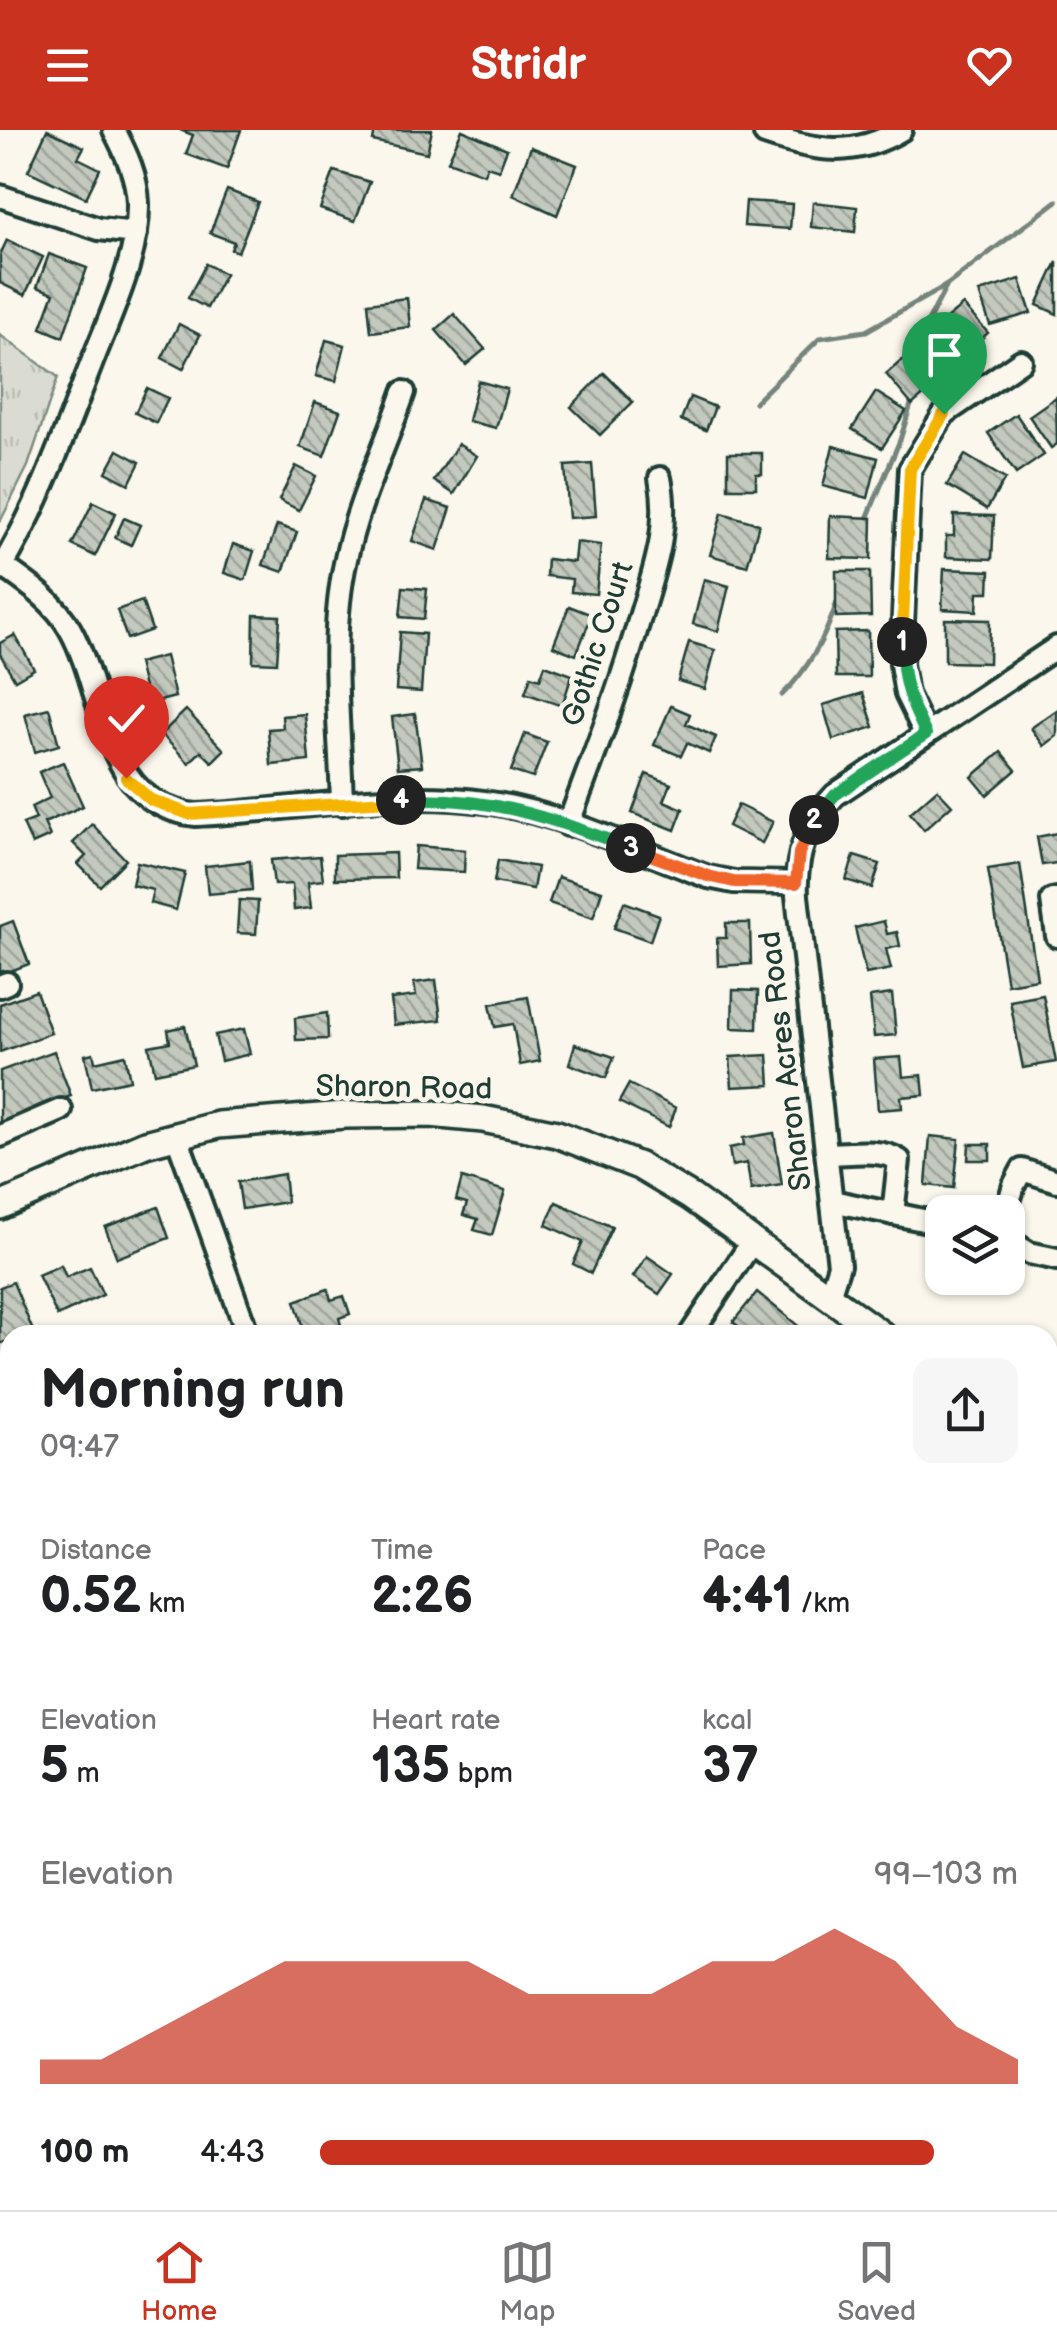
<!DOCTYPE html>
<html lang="en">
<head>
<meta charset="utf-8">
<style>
  :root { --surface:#fff; --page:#f6f6f6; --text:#202124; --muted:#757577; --line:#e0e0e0; --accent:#c8321e }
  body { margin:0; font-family:"Balsamiq Sans",sans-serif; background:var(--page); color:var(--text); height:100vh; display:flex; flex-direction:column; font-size:38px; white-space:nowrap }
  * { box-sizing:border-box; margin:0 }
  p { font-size:32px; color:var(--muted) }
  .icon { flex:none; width:55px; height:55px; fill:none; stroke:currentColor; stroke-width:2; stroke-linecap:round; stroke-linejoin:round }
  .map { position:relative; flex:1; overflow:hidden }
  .details { position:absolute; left:0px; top:1195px; width:1058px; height:885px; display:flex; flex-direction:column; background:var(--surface); border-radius:30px 30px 0 0; box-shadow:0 2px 8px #0004 }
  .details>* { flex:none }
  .buttons { position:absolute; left:925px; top:1065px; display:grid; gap:20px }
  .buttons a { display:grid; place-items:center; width:100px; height:100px; border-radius:20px; background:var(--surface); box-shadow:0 2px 8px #0004; font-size:50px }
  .pin { position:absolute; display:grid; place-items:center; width:85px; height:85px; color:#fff; margin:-102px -42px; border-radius:50% 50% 50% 0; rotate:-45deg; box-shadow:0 0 10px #0007 }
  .pin .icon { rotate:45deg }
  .km { position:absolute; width:50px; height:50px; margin:-25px; border-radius:50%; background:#222; color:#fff; font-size:28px; line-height:50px; text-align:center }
  .round { display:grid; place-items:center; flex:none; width:105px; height:105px; border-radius:20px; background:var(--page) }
  .overview { display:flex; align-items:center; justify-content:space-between; height:170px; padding:0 40px }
  h1 { font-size:55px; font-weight:600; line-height:75px }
  .metrics { display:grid; grid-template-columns:repeat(3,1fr); gap:15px; height:170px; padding:10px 40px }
  .metrics div { display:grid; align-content:center }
  .metrics b { font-size:50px; font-weight:600 }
  .metrics small { font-size:28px; font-weight:400 }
  .metrics p { font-size:28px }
  .chart { height:280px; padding:20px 40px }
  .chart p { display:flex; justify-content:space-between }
  .chart svg { width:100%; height:180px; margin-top:10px; fill:var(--accent); opacity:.7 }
  ul { padding:0 40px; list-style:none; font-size:32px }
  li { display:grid; grid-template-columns:160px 120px 1fr; align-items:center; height:75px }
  li i { height:25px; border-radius:12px; background:var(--accent) }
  header { display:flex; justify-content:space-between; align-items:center; height:130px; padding:0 40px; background:var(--accent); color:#fff; font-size:45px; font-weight:600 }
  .dock { display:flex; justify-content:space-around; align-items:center; height:140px; border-top:2px solid var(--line); background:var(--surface); font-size:28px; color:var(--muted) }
  .dock a { display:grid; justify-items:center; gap:5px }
  .dock .on { color:var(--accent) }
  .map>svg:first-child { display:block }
</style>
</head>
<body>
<header><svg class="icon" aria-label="menu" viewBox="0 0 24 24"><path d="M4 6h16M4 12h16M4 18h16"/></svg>Stridr<svg class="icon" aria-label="heart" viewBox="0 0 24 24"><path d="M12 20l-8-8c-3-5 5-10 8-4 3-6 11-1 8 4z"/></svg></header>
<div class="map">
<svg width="1057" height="2080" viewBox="0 0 1057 2080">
  <defs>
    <pattern id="park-tufts" width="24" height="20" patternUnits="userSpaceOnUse" patternTransform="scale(2.5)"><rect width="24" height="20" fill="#dbdcd1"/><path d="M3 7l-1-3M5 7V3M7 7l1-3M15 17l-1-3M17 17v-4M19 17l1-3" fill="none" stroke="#bcbeb4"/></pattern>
    <pattern id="building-back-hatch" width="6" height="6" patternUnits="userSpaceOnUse" patternTransform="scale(2.5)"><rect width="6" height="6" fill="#c4c9be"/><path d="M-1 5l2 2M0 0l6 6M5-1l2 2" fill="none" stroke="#9fa49b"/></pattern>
  </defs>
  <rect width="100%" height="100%" fill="#fbf7ec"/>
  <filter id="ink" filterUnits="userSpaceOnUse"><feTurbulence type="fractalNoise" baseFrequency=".01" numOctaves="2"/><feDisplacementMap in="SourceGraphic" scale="20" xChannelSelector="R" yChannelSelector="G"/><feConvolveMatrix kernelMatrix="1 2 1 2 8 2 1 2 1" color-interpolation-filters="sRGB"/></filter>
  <g filter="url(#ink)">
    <polygon fill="url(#park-tufts)" stroke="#7d8c82" stroke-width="2.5" points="0,205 58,247 28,336 0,392"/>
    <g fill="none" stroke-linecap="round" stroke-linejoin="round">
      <g stroke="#74847b" stroke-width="5">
        <polyline points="919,220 920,207 947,155"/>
        <polyline points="755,272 820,208 866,201 947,155 1057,71"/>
        <polyline points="866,391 900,310 912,271"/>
        <path d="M782,565C809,539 827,504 838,469"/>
        <polyline points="720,2070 721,2080"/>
      </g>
    </g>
    <g fill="url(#building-back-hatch)" stroke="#1f3d34" stroke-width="2.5">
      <polygon points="47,0 84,17 78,28 100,39 86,68 28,41"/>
      <polygon points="180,0 241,0 227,39 186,24 193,5"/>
      <polygon points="375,0 432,0 427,23 373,11"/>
      <polygon points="462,0 507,19 499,40 487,36 484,44 448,31"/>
      <polygon points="531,17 577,35 557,85 513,65"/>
      <polygon points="334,41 370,52 355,91 320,79"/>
      <polygon points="227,60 258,72 238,122 231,119 234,112 210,103"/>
      <polygon points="746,71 792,74 790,99 744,96"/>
      <polygon points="813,72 857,77 855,102 811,97"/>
      <polygon points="7,110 43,127 25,165 0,153 0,125"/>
      <polygon points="49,124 87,138 63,207 41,198 54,163 37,157"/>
      <polygon points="1057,132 1057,184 1037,175"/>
      <polygon points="206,134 225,144 207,178 188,168"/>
      <polygon points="1020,149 1031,183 990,195 979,162"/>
      <polygon points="407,168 410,197 371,202 368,173"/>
      <polygon points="963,175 988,203 952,234 927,205"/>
      <polygon points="454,184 485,219 466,235 436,200"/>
      <polygon points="179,194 200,205 183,239 162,228"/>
      <polygon points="326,210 345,215 336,251 316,246"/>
      <polygon points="920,215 947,245 912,275 886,244"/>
      <polygon points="604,243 633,272 600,305 571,277"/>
      <polygon points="478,251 507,259 496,298 468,291"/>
      <polygon points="147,258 168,268 156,293 135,283"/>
      <polygon points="876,262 906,281 882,318 852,299"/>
      <polygon points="690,267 715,277 706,300 681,290"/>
      <polygon points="1056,267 1057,314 1051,318 1029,286"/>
      <polygon points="315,272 340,281 324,326 300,317"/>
      <polygon points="1016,284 1044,325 1016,344 988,303"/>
      <polygon points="458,314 477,326 454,364 434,351"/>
      <polygon points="833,316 878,328 868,368 823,356"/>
      <polygon points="118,320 140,332 129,354 106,342"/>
      <polygon points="728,323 762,323 762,344 756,344 756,358 728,358"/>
      <polygon points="965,325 1005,349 987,379 947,355"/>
      <polygon points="592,334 596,386 569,388 565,336"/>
      <polygon points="296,336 316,346 299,380 279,370"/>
      <polygon points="426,370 451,378 437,420 412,411"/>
      <polygon points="93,372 116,383 95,426 72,415"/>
      <polygon points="722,383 759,394 747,436 710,425"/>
      <polygon points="954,385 994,386 992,429 946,427 946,406 954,406"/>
      <polygon points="830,386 872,388 871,429 829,428"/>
      <polygon points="124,388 140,395 131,415 115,408"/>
      <polygon points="277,395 297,402 283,442 263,435"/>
      <polygon points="576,412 601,415 596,464 571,462 572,449 546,446 547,429 574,432"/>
      <polygon points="233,414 254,421 245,450 224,443"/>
      <polygon points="944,439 990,441 989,462 978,462 977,481 942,479"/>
      <polygon points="836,441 870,441 871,486 836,487"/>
      <polygon points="704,449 729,456 718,501 693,494"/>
      <polygon points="403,457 427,459 424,489 400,487"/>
      <polygon points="142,471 152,500 127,509 117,480"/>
      <polygon points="569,476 592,485 576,525 553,516"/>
      <polygon points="254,485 280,486 277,533 253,532"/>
      <polygon points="945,489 990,490 989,533 945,532"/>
      <polygon points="868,501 869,547 836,547 835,502"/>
      <polygon points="400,502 425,504 421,562 396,560"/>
      <polygon points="15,505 34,539 15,550 0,524 0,513"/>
      <polygon points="689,512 715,520 705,559 678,551"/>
      <polygon points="165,526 175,567 148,574 138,533"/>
      <polygon points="545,535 572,545 562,576 525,563 531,546 540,549"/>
      <polygon points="863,563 874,597 833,610 823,575"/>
      <polygon points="671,576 690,584 686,594 716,607 709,623 687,613 681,626 654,615"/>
      <polygon points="49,578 59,615 35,622 25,584"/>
      <polygon points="186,580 224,620 212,632 201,621 189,633 161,604"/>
      <polygon points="1057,580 1057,606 1044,616 1031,598"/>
      <polygon points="305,584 309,631 271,635 268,599 283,598 282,586"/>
      <polygon points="415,584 422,636 398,638 392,587"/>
      <polygon points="525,604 547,612 533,648 511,641"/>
      <polygon points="1001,622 1016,640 987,665 972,647"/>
      <polygon points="63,632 83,676 44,693 50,706 32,714 23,694 36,689 31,677 50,668 39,642"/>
      <polygon points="646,644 671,654 664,671 683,679 675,700 632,683"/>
      <polygon points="937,659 952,675 924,700 910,683"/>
      <polygon points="738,675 773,692 762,713 728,696"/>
      <polygon points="92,694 126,730 100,756 78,734 86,726 73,713"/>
      <polygon points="1057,703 1057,733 1042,735 1037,707"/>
      <polygon points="416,716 465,720 464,742 414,739"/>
      <polygon points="395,723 396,748 335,749 335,725"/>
      <polygon points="320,726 323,750 308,752 311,778 294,780 292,754 274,755 271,730"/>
      <polygon points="854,726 880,734 872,758 846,750"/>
      <polygon points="498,730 537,737 533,759 494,752"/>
      <polygon points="250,731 252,760 208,764 205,736"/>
      <polygon points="137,732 185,743 176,780 150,773 153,760 132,755"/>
      <polygon points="1020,734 1037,849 1007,854 988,739"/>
      <polygon points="558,747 602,761 593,788 549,773"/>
      <polygon points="239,770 258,771 256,804 237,803"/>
      <polygon points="624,772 659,785 650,811 614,798"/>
      <polygon points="13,791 29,834 0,845 0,796"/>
      <polygon points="884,791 887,804 897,802 900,816 886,819 891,839 866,844 855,798"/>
      <polygon points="726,793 750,793 751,834 718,836 717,808 726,808"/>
      <polygon points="436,850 441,890 394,895 391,869 416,866 414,853"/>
      <polygon points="733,860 758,861 757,899 732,898"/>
      <polygon points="36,861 51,903 0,922 0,874"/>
      <polygon points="892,864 896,905 874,907 870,867"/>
      <polygon points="1043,865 1056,932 1023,938 1010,871"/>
      <polygon points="528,867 540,931 520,935 513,894 495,897 490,874"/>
      <polygon points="327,883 328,909 296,910 295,888"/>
      <polygon points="185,896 194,935 155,943 149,916 170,912 168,900"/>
      <polygon points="244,899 250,924 221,931 215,905"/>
      <polygon points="575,914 614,927 606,948 569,934"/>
      <polygon points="54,921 71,966 0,992 0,941"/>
      <polygon points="93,923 95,932 125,925 130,950 92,958 85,925"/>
      <polygon points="768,925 770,955 732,957 730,927"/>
      <polygon points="901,927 903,947 922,945 924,965 901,967 902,978 878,980 874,929"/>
      <polygon points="629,954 676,978 669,997 619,972"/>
      <polygon points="774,1003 782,1055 751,1060 747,1033 732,1036 729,1018 744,1015 743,1008"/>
      <polygon points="930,1006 959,1009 954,1058 926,1055"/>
      <polygon points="969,1014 990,1014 990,1030 968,1030"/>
      <polygon points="284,1044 287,1072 242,1079 238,1052"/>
      <polygon points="462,1048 505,1061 492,1105 474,1100 478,1089 463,1085 467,1073 456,1070"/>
      <polygon points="556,1072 612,1097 591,1143 573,1134 583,1112 546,1095"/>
      <polygon points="158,1077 169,1108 117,1128 105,1097"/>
      <polygon points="647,1126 673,1144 659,1164 633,1147"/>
      <polygon points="61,1135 66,1147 90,1137 103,1165 57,1186 38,1145"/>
      <polygon points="13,1152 33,1201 10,1205 10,1210 0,1214 0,1157"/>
      <polygon points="328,1159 331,1170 344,1166 350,1184 339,1188 342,1199 325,1205 305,1205 295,1171"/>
      <polygon points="757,1162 808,1204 807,1205 777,1205 774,1202 771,1205 749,1205 733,1192"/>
      <polygon points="10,1342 10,1377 0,1377 0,1343"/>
      <polygon points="1050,1383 1057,1387 1057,1423 1053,1431 1048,1428"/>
      <polygon points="1057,1446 1057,1480 1048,1474 1048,1462"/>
      <polygon points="1048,1483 1057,1489 1057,1520 1048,1514"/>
      <polygon points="1048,1665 1057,1671 1055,1720 1048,1716"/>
      <rect x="0" y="1773" width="10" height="27"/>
      <polygon points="1055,1980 1057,2011 1048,2026 1048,1992"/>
      <polygon points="97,2070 122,2070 125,2076 101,2080"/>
      <polygon points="226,2070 248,2070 251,2080 229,2080"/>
      <polygon points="638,2070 660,2070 661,2072 656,2080 627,2080"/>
      <polygon points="804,2070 806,2080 772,2080 771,2075"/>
      <polygon points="959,2070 967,2070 973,2080 944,2080"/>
    </g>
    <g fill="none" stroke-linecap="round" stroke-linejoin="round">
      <g stroke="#1f3d34" stroke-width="28">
        <g id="minor">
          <path d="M765,4C815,21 854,28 901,0"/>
          <polyline points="0,66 99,99 136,103"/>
          <path d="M3,436C28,454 54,471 70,499C107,565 101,676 196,685C291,681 390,659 484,672C556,681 639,721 708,747L734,752L796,753"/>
          <path d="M0,440C39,376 64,304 91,235C110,185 139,128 138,73C137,46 126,23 114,0"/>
          <polyline points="925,603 906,564 901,534 910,339 944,284 1021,231"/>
          <path d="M342,674C340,593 328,508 346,429C358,371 385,318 404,262"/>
          <path d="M568,695C594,625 621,555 641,484C655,438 670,396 660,348"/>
          <polyline points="1057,769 1052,770 1057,806"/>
          <polyline points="0,856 7,853"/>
          <polyline points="176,1004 248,1205"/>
          <polyline points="0,1006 61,980"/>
          <path d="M827,1024C850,1024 879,1018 899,1030L893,1084"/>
          <polyline points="832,1071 942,1094"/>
          <polyline points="1006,1082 1014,1055 1022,1040 1057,1051"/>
          <polyline points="1008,1110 1029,1123 1057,1129"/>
          <path d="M829,1166L839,1135L797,766C795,725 806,694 835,665L1057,517"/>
          <polyline points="690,1205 752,1112"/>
          <polyline points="0,1426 10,1426"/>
          <polyline points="0,1722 10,1722"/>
          <polyline points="1048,1814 1057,1805"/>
          <polyline points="1048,1899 1057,1917"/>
          <polyline points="174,2070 179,2080"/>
          <polyline points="859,2070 862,2080"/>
        </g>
      </g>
      <g stroke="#1f3d34" stroke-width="32">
        <g id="major">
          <polyline points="0,1076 145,1014 218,995 345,985 430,984 483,989 557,1004 639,1036 691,1067 882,1205"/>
          <polyline points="1048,1315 1057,1321"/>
        </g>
      </g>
      <use href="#minor" stroke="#fbf7ec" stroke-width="20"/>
      <use href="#major" stroke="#fbf7ec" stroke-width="25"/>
    </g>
  </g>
  <g fill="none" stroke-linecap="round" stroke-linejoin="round" filter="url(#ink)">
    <g stroke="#fff" stroke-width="20">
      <polyline id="split-1" points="902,512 910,339 944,284"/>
    </g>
    <g stroke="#fff" stroke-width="20">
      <path id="split-2" d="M814,690L835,665L926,604C909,570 901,550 902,512"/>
    </g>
    <g stroke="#fff" stroke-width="20">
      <polyline id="split-3" points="631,718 708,746 734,752 796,753 799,723 814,690"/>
    </g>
    <g stroke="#fff" stroke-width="20">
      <path id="split-4" d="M401,670C487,664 552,689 631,718"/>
    </g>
    <g stroke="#fff" stroke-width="20">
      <polyline id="split-5" points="126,648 151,670 189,684 401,670"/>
    </g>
    <use href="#split-1" stroke="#f5b400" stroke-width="12"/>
    <use href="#split-2" stroke="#22a559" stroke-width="12"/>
    <use href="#split-3" stroke="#f0652b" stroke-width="12"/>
    <use href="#split-4" stroke="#22a559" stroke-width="12"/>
    <use href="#split-5" stroke="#f5b400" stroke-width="12"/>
  </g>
  <g text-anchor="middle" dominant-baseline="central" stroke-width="10" stroke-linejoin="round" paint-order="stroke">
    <g font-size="30" fill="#1f3d34" stroke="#fbf7ec">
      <text transform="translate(598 514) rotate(-72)">Gothic Court</text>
      <text transform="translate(786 931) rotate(-97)">Sharon Acres Road</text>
      <text transform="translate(404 958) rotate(1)">Sharon Road</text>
    </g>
  </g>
</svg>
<div class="buttons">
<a><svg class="icon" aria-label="layers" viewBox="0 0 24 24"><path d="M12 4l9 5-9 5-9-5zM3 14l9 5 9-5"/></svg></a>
</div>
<div class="pin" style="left:944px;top:284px;background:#1e9e55"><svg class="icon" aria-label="arrive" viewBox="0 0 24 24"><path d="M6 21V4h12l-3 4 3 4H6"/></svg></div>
<div class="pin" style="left:126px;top:648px;background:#d93025"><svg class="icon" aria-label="check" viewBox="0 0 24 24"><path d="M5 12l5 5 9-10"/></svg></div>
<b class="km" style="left:902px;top:512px">1</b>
<b class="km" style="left:814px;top:690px">2</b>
<b class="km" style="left:631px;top:718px">3</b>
<b class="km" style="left:401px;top:670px">4</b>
<section class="details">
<div class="overview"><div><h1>Morning run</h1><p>09:47</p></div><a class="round"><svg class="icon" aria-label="share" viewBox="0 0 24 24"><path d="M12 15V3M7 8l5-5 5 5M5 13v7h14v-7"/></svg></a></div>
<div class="metrics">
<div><p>Distance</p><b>0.52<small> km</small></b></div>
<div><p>Time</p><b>2:26</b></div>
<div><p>Pace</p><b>4:41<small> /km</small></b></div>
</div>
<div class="metrics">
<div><p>Elevation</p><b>5<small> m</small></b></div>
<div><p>Heart rate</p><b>135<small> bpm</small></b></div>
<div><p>kcal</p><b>37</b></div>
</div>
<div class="chart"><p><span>Elevation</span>99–103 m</p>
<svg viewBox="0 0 160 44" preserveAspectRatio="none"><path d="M0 44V38L10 38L20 30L30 22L40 14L50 14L60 14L70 14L80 22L90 22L100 22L110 14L120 14L130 6L140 14L150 30L160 38V44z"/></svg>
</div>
<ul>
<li><b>100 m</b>4:43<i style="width:88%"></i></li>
</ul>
</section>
</div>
<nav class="dock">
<a class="on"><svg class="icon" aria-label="home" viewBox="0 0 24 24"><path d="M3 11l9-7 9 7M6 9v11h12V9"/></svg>Home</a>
<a><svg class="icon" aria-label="map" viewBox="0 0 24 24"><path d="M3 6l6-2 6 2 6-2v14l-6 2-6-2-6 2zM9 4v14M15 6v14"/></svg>Map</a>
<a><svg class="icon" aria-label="saved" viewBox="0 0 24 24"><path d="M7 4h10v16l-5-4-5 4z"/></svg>Saved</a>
</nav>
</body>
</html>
